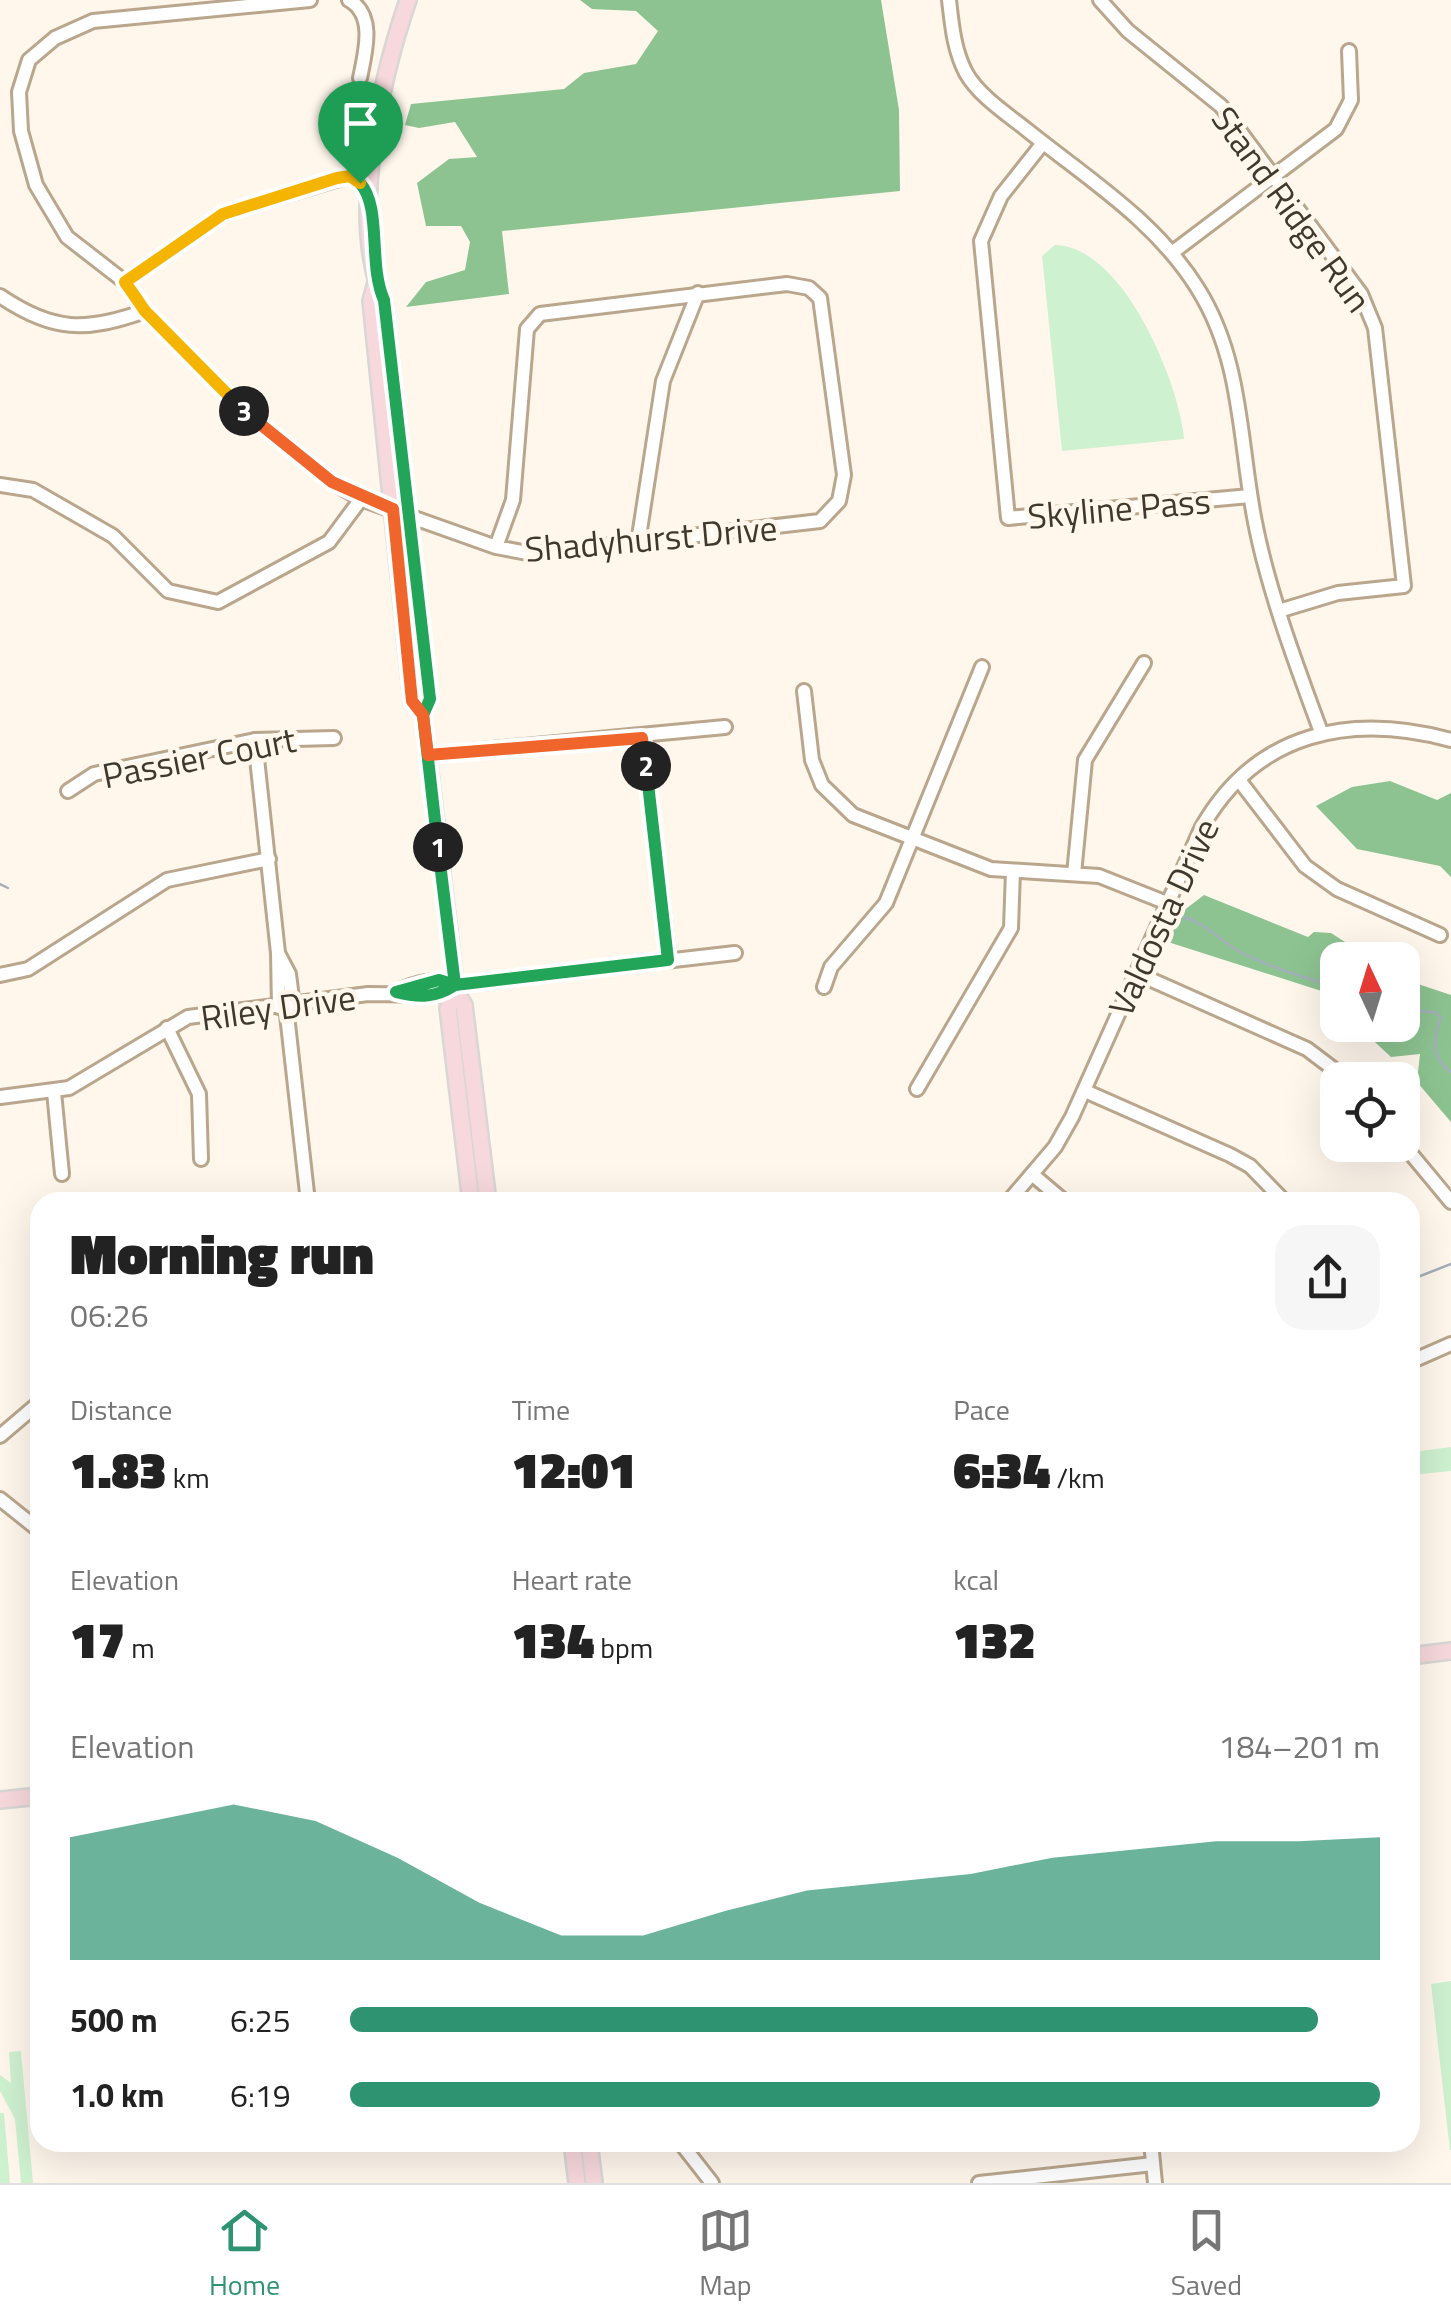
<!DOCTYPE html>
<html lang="en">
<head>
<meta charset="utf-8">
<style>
  :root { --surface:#fff; --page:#f6f6f6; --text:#222; --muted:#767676; --line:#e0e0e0; --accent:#2d9370 }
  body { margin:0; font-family:"Titillium Web",sans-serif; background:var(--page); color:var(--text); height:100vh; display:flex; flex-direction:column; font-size:38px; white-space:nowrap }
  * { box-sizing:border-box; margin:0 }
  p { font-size:32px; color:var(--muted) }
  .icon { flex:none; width:55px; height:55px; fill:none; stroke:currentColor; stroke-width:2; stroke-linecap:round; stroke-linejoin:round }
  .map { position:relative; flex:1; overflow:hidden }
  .drawer { position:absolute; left:30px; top:1192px; width:1390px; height:960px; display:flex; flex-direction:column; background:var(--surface); border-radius:30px; box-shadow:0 10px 40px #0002 }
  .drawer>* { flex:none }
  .needle { width:65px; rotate:356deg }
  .controls { position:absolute; left:1320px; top:942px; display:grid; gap:20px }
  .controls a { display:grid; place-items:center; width:100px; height:100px; border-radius:20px; background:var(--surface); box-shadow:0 10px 40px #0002; font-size:50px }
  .pin { position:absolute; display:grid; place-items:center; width:85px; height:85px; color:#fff; margin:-102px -42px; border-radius:50% 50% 50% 0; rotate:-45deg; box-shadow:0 0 10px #0007 }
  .pin .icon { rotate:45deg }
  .km { position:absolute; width:50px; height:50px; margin:-25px; border-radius:50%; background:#222; color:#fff; font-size:28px; line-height:50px; text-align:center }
  .round { display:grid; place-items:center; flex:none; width:105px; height:105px; border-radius:30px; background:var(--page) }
  .summary { display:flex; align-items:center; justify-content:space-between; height:170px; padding:0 40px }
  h1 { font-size:55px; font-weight:800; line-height:75px }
  .figures { display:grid; grid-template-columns:repeat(3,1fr); gap:15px; height:170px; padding:10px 40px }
  .figures div { display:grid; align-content:center }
  .figures b { font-size:50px; font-weight:800 }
  .figures small { font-size:28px; font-weight:400 }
  .figures p { font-size:28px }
  .chart { height:280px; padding:20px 40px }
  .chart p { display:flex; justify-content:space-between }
  .chart svg { width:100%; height:180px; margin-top:10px; fill:var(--accent); opacity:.7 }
  ul { padding:0 40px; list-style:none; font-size:32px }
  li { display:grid; grid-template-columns:160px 120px 1fr; align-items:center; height:75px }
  li i { height:25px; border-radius:12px; background:var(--accent) }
  .dock { display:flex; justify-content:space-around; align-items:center; height:140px; border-top:2px solid var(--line); background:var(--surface); font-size:28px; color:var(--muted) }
  .dock a { display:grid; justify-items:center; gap:5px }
  .dock .on { color:var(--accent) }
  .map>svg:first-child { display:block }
</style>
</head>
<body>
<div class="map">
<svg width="1451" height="2183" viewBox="0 0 1451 2183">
  <rect width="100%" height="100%" fill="#fff7ec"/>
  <g fill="#cef1d0">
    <path d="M1055,245C1123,246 1179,382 1184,439L1062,451L1042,256Z"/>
    <polygon points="1410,1446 1413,1452 1451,1447 1451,1471 1421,1474 1410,1481"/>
    <polygon points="1451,1981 1451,2150 1450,2150 1431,1984"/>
    <polygon points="21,2051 21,2052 33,2183 21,2183 15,2119 0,2091 0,2075 11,2083 9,2052"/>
    <polygon points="0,2113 4,2113 10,2183 0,2183"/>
  </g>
  <g fill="#8dc391">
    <polygon points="580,0 881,0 899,110 900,191 502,231 509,294 406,307 426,282 465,270 470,242 461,226 426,226 417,183 449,159 477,157 455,122 419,128 405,125 411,104 564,89 584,73 636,64 658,31 636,11 592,9"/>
    <polygon points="1390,781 1437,800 1451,793 1451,877 1440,866 1357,849 1316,806 1352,787"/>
    <polygon points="1204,895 1308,937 1314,932 1331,933 1373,960 1338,960 1337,996 1168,942 1179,914"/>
    <polygon points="1403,979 1451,995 1451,1122 1417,1082 1420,1054 1391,1057 1363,1031 1366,1025 1402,1025"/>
  </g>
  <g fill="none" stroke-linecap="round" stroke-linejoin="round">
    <g stroke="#a4afbb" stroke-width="2.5">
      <polyline points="0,884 8,888"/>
      <path d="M1183,917C1206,923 1218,939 1238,951C1265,965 1308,980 1338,986"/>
      <path d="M1402,1010L1434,1012L1441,1017C1433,1039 1430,1057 1451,1072"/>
      <polyline points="1410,1280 1451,1264"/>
    </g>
    <g stroke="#b9a68d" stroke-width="18">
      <g id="minor">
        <polyline points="310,0 93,21 55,38 29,60 19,92 21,131 36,185 67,237 125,282 145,311 248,415 332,482 361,499 496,547 533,554 820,521 839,501 844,475 820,298 809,288 787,284 540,314 527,329 513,500 496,547"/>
        <path d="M349,0C376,15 365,53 360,78"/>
        <path d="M949,0C952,26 954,50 966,73C979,96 1007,114 1027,130C1088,179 1156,221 1198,289C1243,361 1239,442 1255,522C1268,590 1297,667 1321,732"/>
        <polyline points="1100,0 1128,31 1221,106 1361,294 1375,328 1404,586 1338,593 1282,610"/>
        <polyline points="1043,143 1001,196 981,241 1008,518 1250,496"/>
        <polyline points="1173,252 1336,129 1351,100 1349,51"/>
        <polyline points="125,282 223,214 349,176 372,161"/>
        <path d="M0,296C53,332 86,332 145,311"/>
        <polyline points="0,485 33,490 113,536 168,591 218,602 329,542 361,499"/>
        <polyline points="638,543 663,381 698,293"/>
        <polyline points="804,691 812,760 822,785 853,815 991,869 1099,876 1167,903"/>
        <polyline points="642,737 669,960"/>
        <polyline points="255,740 278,953 279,1007"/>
        <polyline points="428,755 725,727"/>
        <polyline points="1239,780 1305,866 1337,889 1440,935"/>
        <polyline points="68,791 94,774 255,740 334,738"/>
        <polyline points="1074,874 1085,760 1144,663"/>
        <polyline points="279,955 289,974 293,1006"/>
        <polyline points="1136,973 1307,1049 1348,1080"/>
        <polyline points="0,975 28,969 167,880 269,859"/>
        <polyline points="824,987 831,967 886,903 982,667"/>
        <path d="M396,992C417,982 432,978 455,985L735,953"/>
        <polyline points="286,1006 308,1202"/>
        <polyline points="167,1028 199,1094 201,1159"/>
        <polyline points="917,1089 1011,928 1013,871"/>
        <polyline points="1085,1091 1230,1155 1250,1166 1285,1202"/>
        <polyline points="54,1092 62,1174"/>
        <polyline points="0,1097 69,1088 188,1017 368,994 440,995 455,985"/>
        <polyline points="1402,1143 1451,1202"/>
        <polyline points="1033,1175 1065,1202"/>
        <path d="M1008,1202L1055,1147L1072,1117L1202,827C1257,731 1352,713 1451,740"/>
        <polyline points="1410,1362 1451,1344"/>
        <polyline points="0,1436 40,1402"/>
        <polyline points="0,1499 40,1531"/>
        <polyline points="680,2142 712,2183"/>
        <polyline points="1151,2142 1155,2183"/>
        <polyline points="979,2183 1153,2164"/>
      </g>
    </g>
    <g stroke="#d9d7d5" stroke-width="20">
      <g id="major">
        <path d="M408,0C381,79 348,222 384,300L429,699L423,715L456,992L464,1005L488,1202"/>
        <polyline points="376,282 371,301 412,701 423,715"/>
        <polyline points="456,992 448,1008 471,1202"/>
        <polyline points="1410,1656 1451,1651"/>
        <polyline points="0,1800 40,1796"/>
        <polyline points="572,2142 577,2183"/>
        <polyline points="589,2142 594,2183"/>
      </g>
    </g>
    <use href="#minor" stroke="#fff" stroke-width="12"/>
    <use href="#major" stroke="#f7d8dc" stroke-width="15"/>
  </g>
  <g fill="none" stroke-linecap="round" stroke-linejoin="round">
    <g stroke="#fff" stroke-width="20">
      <path id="split-1" d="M360,183C382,207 368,265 384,300L430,699L423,715L438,847"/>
    </g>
    <g stroke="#fff" stroke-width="20">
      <path id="split-2" d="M438,847L455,985L439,980L396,992C419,998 435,998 455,985L668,960L646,766"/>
    </g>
    <g stroke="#fff" stroke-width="20">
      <polyline id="split-3" points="244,411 332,482 393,509 412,701 423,715 428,755 642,738 646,766"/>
    </g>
    <g stroke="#fff" stroke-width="20">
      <polyline id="split-4" points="244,411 145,311 125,282 223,214 337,178 350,176 360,183"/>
    </g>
    <use href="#split-1" stroke="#22a559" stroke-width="12"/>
    <use href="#split-2" stroke="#22a559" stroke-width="12"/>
    <use href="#split-3" stroke="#f0652b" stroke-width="12"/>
    <use href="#split-4" stroke="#f5b400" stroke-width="12"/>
  </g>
  <g text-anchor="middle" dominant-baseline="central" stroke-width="9" stroke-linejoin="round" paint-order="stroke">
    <g font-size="35" fill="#3f382d" stroke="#fff7ec">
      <text transform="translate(1292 209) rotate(54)">Stand Ridge Run</text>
      <text transform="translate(1119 508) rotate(-5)">Skyline Pass</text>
      <text transform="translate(651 538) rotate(-5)">Shadyhurst Drive</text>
      <text transform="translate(199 757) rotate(-11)">Passier Court</text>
      <text transform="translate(1163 917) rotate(-65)">Valdosta Drive</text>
      <text transform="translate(278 1007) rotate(-8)">Riley Drive</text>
    </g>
  </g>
</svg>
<div class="controls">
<a><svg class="needle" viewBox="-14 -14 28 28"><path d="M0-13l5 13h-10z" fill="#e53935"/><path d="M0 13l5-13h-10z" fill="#767676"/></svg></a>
<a><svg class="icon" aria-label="locate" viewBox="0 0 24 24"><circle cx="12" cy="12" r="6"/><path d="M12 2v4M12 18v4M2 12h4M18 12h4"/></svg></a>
</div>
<div class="pin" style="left:360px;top:183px;background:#1e9e55"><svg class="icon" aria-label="arrive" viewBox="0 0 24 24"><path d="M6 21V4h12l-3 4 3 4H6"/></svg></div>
<b class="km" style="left:438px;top:847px">1</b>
<b class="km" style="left:646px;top:766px">2</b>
<b class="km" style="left:244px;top:411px">3</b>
<section class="drawer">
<div class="summary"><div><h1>Morning run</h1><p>06:26</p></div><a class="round"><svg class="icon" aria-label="share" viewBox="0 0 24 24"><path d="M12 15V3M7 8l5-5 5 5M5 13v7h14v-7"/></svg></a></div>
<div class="figures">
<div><p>Distance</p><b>1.83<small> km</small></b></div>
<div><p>Time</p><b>12:01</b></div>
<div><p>Pace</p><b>6:34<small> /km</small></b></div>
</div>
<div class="figures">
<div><p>Elevation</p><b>17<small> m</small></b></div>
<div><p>Heart rate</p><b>134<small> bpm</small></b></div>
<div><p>kcal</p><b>132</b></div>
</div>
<div class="chart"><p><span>Elevation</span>184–201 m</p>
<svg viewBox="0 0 160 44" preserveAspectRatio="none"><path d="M0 44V14L10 10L20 6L30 10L40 19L50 30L60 38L70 38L80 32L90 27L100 25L110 23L120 19L130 17L140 15L150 15L160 14V44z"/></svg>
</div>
<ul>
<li><b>500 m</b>6:25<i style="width:94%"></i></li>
<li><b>1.0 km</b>6:19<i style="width:100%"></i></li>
</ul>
</section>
</div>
<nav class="dock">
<a class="on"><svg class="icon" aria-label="home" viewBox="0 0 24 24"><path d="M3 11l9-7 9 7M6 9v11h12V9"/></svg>Home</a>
<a><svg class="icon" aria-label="map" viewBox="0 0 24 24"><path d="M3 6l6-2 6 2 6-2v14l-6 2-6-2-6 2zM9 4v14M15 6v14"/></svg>Map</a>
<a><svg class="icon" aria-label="saved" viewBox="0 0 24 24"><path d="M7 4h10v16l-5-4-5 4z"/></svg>Saved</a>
</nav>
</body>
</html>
